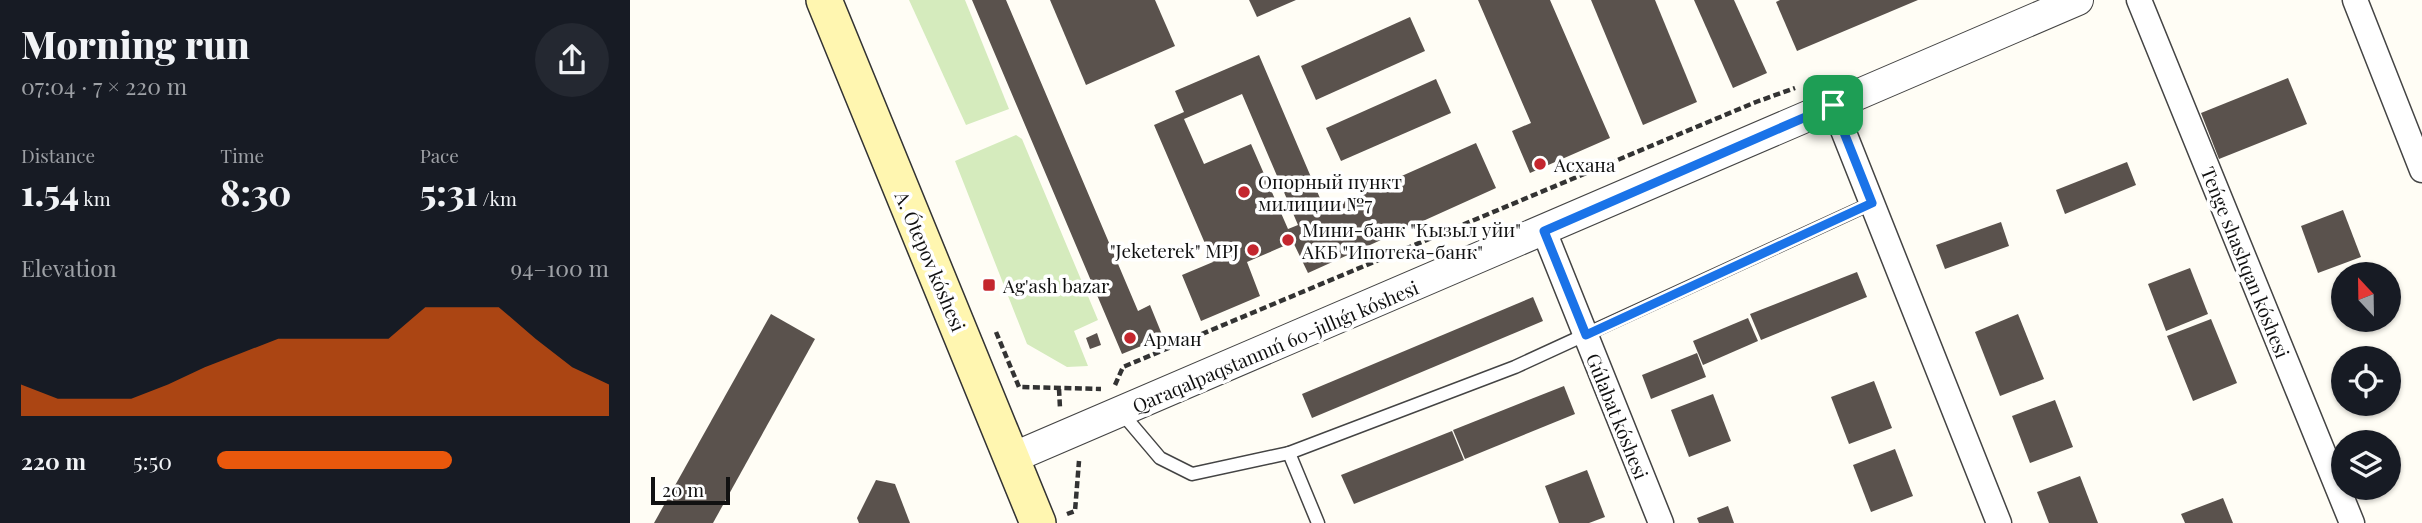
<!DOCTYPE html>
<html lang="en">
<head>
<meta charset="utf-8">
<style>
  :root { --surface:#171b24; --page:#242831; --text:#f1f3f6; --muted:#9ea1a6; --accent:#ea580c }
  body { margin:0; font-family:"Playfair Display",serif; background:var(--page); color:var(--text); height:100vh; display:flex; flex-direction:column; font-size:26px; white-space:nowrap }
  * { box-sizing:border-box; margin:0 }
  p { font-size:23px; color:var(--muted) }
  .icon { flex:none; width:38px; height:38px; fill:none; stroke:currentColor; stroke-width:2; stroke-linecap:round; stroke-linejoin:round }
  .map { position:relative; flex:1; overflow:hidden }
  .sheet { display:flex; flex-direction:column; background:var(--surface); width:630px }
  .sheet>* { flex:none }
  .needle { width:46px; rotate:338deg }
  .buttons { position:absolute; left:1701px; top:262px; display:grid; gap:14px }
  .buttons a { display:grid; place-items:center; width:70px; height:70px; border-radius:50%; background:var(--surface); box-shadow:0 2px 5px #0004; font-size:35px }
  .scale { position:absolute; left:21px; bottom:18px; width:79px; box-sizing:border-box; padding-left:7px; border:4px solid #111; border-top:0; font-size:19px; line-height:24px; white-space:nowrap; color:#111; -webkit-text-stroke:5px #fff; paint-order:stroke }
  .pin { position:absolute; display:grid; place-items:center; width:60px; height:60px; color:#fff; margin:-30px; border-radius:14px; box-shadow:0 4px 10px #0006 }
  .round { display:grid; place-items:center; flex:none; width:74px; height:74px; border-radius:37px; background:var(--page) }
  .overview { display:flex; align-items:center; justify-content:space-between; height:119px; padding:0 21px }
  h1 { font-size:38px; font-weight:800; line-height:52px }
  .metrics { display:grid; grid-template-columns:repeat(3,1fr); gap:10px; height:119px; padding:7px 21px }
  .metrics div { display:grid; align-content:center }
  .metrics b { font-size:35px; font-weight:800 }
  .metrics small { font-size:19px; font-weight:400 }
  .metrics p { font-size:19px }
  .chart { height:196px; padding:14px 21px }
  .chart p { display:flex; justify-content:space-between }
  .chart svg { width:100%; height:126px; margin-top:7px; fill:var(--accent); opacity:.7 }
  ul { padding:0 21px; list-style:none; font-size:23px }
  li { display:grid; grid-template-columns:112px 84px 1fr; align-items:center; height:52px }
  li i { height:18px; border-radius:9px; background:var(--accent) }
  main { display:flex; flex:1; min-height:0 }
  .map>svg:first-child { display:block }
</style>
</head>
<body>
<main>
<section class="sheet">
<div class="overview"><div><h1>Morning run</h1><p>07:04 · 7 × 220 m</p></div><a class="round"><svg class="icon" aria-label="share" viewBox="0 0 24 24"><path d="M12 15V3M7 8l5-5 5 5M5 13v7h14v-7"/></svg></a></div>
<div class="metrics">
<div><p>Distance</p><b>1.54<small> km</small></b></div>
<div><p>Time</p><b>8:30</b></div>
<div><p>Pace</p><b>5:31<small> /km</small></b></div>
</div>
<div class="chart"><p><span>Elevation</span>94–100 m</p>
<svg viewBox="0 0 160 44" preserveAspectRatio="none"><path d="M0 44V33L10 38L20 38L30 38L40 33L50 27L60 22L70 17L80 17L90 17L100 17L110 6L120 6L130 6L140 17L150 27L160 33V44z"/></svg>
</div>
<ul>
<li><b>220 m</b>5:50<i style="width:60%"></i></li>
</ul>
</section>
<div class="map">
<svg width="1792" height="523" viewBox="0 0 1792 523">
  <rect width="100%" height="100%" fill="#fffdf5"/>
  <g fill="#d5ebbd">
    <polygon points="279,0 335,0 379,109 336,125"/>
    <polygon points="386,135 392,139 468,320 444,331 458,366 437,367 397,344 325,161"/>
  </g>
  <g fill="#5a524d" fill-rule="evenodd">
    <polygon points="342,0 376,0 508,311 520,305 533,337 492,354"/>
    <polygon points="420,0 525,0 545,46 456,85"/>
    <polygon points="619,0 666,0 627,17"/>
    <polygon points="848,0 920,0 980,138 900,173 882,131 901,123"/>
    <polygon points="961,0 1025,0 1067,102 1013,125"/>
    <polygon points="1064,0 1104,0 1137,73 1103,88"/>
    <polygon points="1150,0 1288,0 1167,51 1146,2"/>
    <polygon points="780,17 795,51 686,100 671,66"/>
    <path d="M629,55L695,210L846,143L866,188L678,273L663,242L617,262L630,296L571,321L552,275L583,262L524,125L554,112L545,91ZM612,94L668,225L658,229L621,144L574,164L554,119Z"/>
    <polygon points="1658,78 1677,124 1589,159 1571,113"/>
    <polygon points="806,79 821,113 711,161 696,128"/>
    <polygon points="1497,162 1506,185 1435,214 1426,190"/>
    <polygon points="1713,210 1731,257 1688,273 1671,226"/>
    <polygon points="1371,222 1379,246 1315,269 1306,245"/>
    <polygon points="1560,268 1578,314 1536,331 1518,284"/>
    <polygon points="1227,272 1237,297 1131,340 1120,314"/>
    <polygon points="903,297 913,321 682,418 672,394"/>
    <polygon points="141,314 185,339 83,523 24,523"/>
    <polygon points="1388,314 1414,379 1370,396 1345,332"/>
    <polygon points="1118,318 1128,341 1073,365 1063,341"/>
    <polygon points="1581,319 1607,383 1563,401 1537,336"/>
    <polygon points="467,333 471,345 460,349 456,338"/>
    <polygon points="1067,353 1076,377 1021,399 1012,375"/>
    <polygon points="1244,381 1262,428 1219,444 1201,397"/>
    <polygon points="934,386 945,414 835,459 823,430"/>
    <polygon points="1083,394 1101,441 1059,457 1041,410"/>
    <polygon points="1425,400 1443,447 1400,463 1382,416"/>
    <polygon points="822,431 834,460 724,504 711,475"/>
    <polygon points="1265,449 1283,496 1241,512 1223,465"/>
    <polygon points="957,470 975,517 959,523 929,523 915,486"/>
    <polygon points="1450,476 1468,523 1419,523 1407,492"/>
    <polygon points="246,480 265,484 280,523 229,523 227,518"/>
    <polygon points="1593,498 1603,523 1555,523 1551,514"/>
    <polygon points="1098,506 1104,523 1069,523 1067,518"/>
  </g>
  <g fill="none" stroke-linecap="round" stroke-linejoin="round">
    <g stroke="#444" stroke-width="15">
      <g id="service">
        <polyline points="491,412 530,458 562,474 659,453 885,367 1242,203"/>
        <polyline points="659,453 688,523"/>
      </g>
    </g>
    <g stroke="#444" stroke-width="27">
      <g id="minor">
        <polyline points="1509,0 1722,523"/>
        <polyline points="1725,0 1792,170"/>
        <polyline points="1203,105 1369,523"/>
        <polyline points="914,231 1031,523"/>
      </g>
    </g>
    <g stroke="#444" stroke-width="32">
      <polyline id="tertiary" points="382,458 1448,0"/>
    </g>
    <g stroke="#333" stroke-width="38">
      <polyline id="secondary" points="194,0 408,523"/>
    </g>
    <g stroke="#333" stroke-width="4.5" stroke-dasharray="7 3.5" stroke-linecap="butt">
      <polyline points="366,332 389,387 471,389"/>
      <polyline points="485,385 493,367 1126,102 1165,88"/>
      <polyline points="429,389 430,408"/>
      <polyline points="437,514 445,511 449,461"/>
    </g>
    <use href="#service" stroke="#fff" stroke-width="12"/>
    <use href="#minor" stroke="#fff" stroke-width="24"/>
    <use href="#tertiary" stroke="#fff" stroke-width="30"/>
    <use href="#secondary" stroke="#fff6b0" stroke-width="35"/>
  </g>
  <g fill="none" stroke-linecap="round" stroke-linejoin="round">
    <g stroke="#fff" stroke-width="14">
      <polygon id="route" points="1203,105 1242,203 956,335 914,231"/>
    </g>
    <use href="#route" stroke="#1a73e8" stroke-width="9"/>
  </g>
  <g fill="#c4262e" stroke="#fff" stroke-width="2.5">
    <circle cx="910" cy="164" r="7"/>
    <circle cx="614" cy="192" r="7"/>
    <circle cx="658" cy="240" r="7"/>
    <circle cx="623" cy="250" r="7"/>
    <rect x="352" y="278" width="14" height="14" rx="3.5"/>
    <circle cx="500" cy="338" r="7"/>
  </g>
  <g text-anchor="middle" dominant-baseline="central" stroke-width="7" stroke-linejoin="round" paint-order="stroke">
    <g font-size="19" fill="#111" stroke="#fff" text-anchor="start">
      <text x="924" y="164">Асхана</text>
      <text x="628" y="181">Опорный пункт<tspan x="628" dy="22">милиции №7</tspan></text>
      <text x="672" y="229">Мини-банк "Кызыл уйи"<tspan x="672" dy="22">АКБ "Ипотека-банк"</tspan></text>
      <text x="609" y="250" text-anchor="end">"Jeketerek" MPJ</text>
      <text x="373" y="285">Ag'ash bazar</text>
      <text x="514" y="338">Арман</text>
    </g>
    <g font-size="19" fill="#111" stroke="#fff">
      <text transform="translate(301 261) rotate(67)">A. Ótepov kóshesi</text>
      <text transform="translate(1616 262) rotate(68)">Teńge shashqan kóshesi</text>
      <text transform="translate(645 346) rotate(-23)">Qaraqalpaqstannıń 60-jıllıǵı kóshesi</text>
      <text transform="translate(988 416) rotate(68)">Gúlabat kóshesi</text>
    </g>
  </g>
</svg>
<div class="buttons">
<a><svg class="needle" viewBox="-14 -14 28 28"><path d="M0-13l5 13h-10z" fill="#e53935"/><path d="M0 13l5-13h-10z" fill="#9ea1a6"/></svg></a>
<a><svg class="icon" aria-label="locate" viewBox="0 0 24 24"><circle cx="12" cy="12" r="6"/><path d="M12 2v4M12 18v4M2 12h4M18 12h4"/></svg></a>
<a><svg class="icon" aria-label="layers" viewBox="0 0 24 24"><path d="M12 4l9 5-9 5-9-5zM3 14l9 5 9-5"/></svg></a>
</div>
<div class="scale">20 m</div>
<div class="pin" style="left:1203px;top:105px;background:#1e9e55"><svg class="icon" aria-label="arrive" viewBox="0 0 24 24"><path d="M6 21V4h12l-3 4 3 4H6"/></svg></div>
</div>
</main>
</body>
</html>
